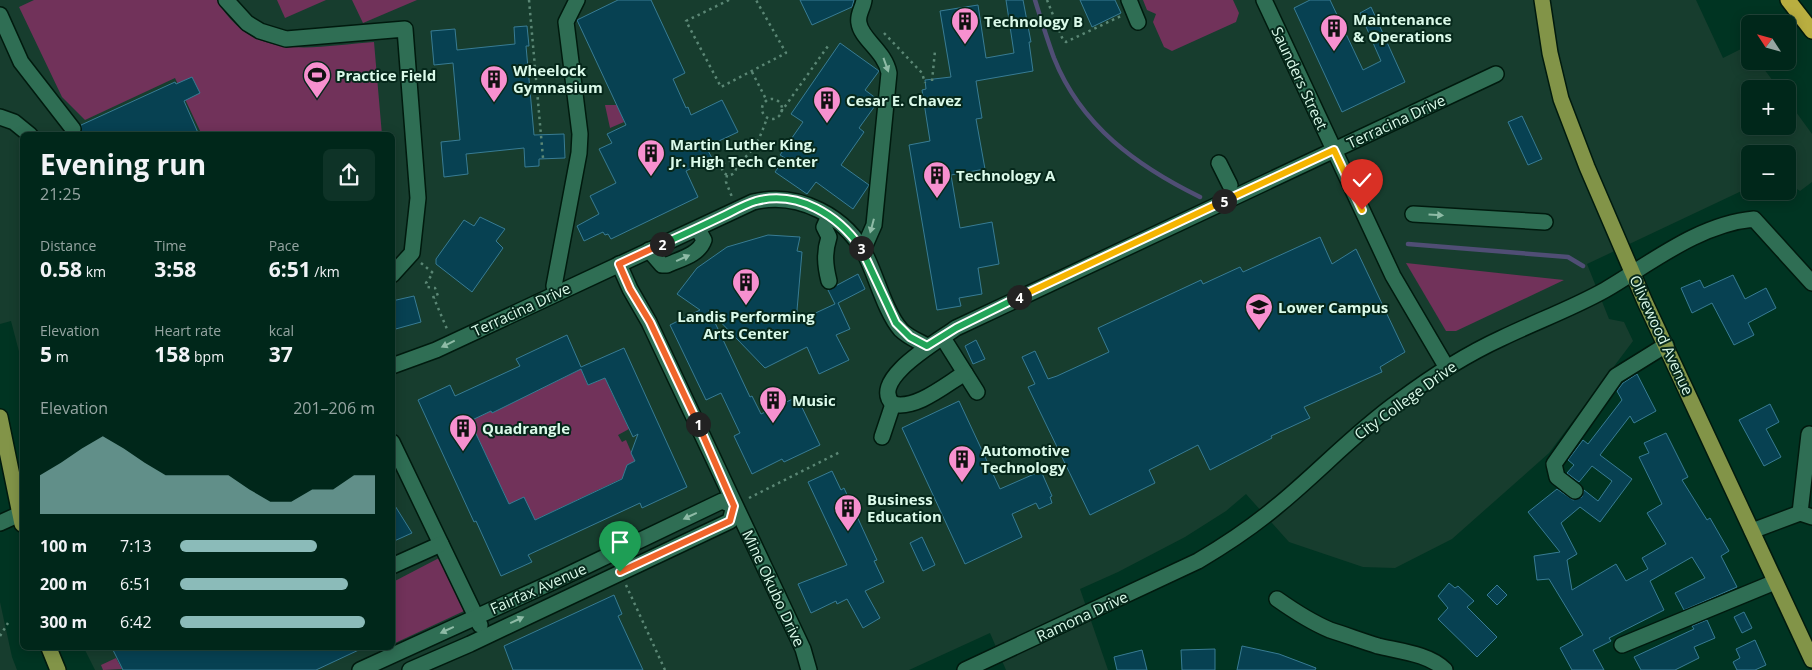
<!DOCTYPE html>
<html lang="en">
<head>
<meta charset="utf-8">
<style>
  :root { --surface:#00271a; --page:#0e3327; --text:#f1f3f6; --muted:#95a5a2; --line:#224439; --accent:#8bbbb9 }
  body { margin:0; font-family:"Open Sans",sans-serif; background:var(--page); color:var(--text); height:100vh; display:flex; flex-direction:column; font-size:19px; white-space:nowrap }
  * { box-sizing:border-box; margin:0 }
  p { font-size:16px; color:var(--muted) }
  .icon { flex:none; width:28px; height:28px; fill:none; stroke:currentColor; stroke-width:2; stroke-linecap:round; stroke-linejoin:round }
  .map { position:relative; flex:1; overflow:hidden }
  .details { position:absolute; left:20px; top:132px; width:375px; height:518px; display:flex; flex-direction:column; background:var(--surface); border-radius:8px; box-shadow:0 2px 12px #0003,0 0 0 1px var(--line) }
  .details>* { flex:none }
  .needle { width:32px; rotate:306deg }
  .controls { position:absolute; left:1741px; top:15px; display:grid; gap:10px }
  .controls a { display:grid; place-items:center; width:55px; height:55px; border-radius:8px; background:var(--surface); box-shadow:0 2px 12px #0003,0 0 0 1px var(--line); font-size:25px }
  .pin { position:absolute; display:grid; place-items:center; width:42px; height:42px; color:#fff; margin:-51px -21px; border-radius:50% 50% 50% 0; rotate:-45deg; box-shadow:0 0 5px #0007 }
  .pin .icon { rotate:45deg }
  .km { position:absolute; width:25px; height:25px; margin:-12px; border-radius:50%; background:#222; color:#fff; font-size:14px; line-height:25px; text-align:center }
  .round { display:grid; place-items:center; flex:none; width:52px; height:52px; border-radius:8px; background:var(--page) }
  .headline { display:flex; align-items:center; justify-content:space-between; height:85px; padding:0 20px }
  h1 { font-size:28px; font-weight:700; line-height:38px }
  .metrics { display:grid; grid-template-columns:repeat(3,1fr); gap:8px; height:85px; padding:5px 20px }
  .metrics div { display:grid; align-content:center }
  .metrics b { font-size:21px; font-weight:700 }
  .metrics small { font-size:14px; font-weight:400 }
  .metrics p { font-size:14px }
  .chart { height:140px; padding:10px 20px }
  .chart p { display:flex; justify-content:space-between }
  .chart svg { width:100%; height:90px; margin-top:5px; fill:var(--accent); opacity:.7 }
  ul { padding:0 20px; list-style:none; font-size:16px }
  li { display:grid; grid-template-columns:80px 60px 1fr; align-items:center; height:38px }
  li i { height:12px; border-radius:6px; background:var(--accent) }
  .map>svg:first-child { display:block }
</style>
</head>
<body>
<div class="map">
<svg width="1812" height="670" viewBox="0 0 1812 670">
  <rect width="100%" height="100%" fill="#003422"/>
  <g fill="#173d2e">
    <polygon points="0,0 1696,0 1723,58 1747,46 1750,50 1750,61 1758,61 1779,89 1750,89 1750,126 1788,126 1788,101 1812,134 1812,182 1800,191 1788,183 1788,154 1750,154 1750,187 1587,264 1609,319 1624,322 1633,341 1549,453 1452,539 1395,568 1363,567 1289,542 1246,494 1226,511 1185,537 1118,572 1080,589 1108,670 1006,670 990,633 909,670 95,670 84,648 392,648 392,135 22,135 22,363 11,321 0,324"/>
    <polygon points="0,602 12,657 17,670 0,670"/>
  </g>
  <g fill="#71325a">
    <path d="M34,0H217C253,64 314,46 374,42L382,135H202L175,78L85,120L62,97L19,7Z"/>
    <polygon points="277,0 326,0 285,18"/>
    <polygon points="352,0 417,0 363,23"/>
    <polygon points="1143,0 1233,0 1239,13 1236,22 1172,51 1164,47 1153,22 1156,14 1147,10"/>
    <polygon points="605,105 619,105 624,122 610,128"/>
    <polygon points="1406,263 1564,280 1456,331 1446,331"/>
    <polygon points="581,369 588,385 605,378 629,429 618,435 622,442 626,440 635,461 627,465 624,473 625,477 535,520 509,504 470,421 491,411 492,413"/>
    <polygon points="439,558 464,611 393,644 393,582"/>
    <polygon points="116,658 122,669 103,670 101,665"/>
  </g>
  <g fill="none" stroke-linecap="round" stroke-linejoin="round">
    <g stroke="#504e75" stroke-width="4.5">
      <path d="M1035,0C1041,19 1047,39 1054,58C1081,126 1137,166 1200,197"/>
      <polyline points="1408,244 1568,257 1583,266"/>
    </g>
  </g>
  <g fill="#074152" stroke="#387c94" fill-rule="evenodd">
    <polygon points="618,0 651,0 685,73 673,79 686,108 688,107 691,115 722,100 738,132 706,147 712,158 686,171 698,197 611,239 608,234 605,235 603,232 584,241 577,226 599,214 590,196 616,183 599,149 612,143 607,134 626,125 577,20"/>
    <polygon points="800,0 854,0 852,7 812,25"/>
    <polygon points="1006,0 1023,0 1031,42 1029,42 1033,71 976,81 982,118 976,119 985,169 951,175 960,228 992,222 999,264 978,268 982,294 959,298 961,306 937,310 909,145 930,141 922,90 926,89 925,80 951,77 940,11 978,5 986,58 1014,53"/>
    <polygon points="1080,0 1115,0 1121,13 1092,27"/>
    <polygon points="1310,0 1330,0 1363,70 1381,61 1360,13 1371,7 1405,82 1342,112 1294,8"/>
    <polygon points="527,26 529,46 526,46 534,135 564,134 565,158 539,159 539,166 525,167 524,148 466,154 468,174 444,177 441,142 460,140 453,63 434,65 431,31 455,29 457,50 515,44 514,27"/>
    <polygon points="840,43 879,71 865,90 877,99 877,103 859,128 864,132 841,165 869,185 853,209 816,182 807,194 775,172 785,158 780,155 803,122 791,114"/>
    <polygon points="192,77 200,93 184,101 199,135 80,135 81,125 175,82 176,84"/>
    <polygon points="1522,116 1542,159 1528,165 1508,122"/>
    <polygon points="480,217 505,229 496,241 503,248 472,292 436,264 436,259 464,220 474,226"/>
    <polygon points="768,235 800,237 797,251 802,252 796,322 835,304 828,290 858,274 865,289 838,303 850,329 836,335 849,360 819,374 807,347 765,368 709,310 750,397 752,396 761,414 797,397 820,445 784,462 782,459 752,474 734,436 740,433 721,393 706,400 670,325 700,310 677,294 697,268 727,247"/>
    <polygon points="1320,237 1332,264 1356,249 1405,352 1380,367 1382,372 1304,407 1310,418 1271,436 1272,438 1210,470 1198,445 1149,470 1155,483 1090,515 1028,387 1035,384 1022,357 1035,351 1048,379 1057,376 1109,352 1098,328 1201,280 1203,284 1240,267 1243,272"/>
    <polygon points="1733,275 1745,299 1766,288 1776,308 1748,323 1754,335 1734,345 1712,303 1692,313 1681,288 1700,280 1704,288"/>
    <polygon points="414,296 421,322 392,330 392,301"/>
    <path d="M567,335L581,367L624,348L687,487L642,508L640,503L528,555L532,562L501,576L476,521L474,522L418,400L450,385L455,396L520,366L516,359ZM581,369L588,385L605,378L633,437L638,434L631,453L635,461L627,465L622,479L535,520L524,497L509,504L470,421L491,411L492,413Z"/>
    <polygon points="976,340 985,359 973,364 965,346"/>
    <polygon points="1637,374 1656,411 1634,423 1630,416 1600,455 1632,479 1600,522 1580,507 1561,523 1577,554 1567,560 1572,590 1616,564 1626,581 1648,569 1642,558 1666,544 1647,513 1662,504 1639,457 1649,453 1644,443 1666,433 1688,477 1682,480 1707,520 1710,518 1729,551 1721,556 1737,587 1684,610 1675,593 1705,578 1692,557 1650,581 1664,610 1609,638 1611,641 1593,650 1604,670 1572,670 1560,648 1583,635 1549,579 1537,580 1534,556 1560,552 1528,512 1557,489 1573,500 1582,497 1584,490 1598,501 1612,481 1592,466 1579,482 1567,473 1574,465 1568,460 1583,440 1588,444 1622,400 1617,391 1623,383"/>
    <polygon points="959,401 1000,489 1041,471 1052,496 1050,497 1052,503 1039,509 1036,503 1012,514 1022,537 965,564 902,428"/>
    <polygon points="1770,404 1779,422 1766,429 1781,457 1764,466 1739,420"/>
    <polygon points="832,471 841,490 844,488 877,560 874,561 884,582 865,591 880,618 863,628 847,599 837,604 836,601 811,613 798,584 847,565 808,482"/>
    <polygon points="392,501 412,533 392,542"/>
    <polygon points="922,537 935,565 923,571 910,543"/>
    <polygon points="1449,583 1455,588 1458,586 1474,601 1467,607 1497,637 1477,657 1438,619 1448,608 1438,596"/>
    <polygon points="1497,585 1507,595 1497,605 1487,595"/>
    <polygon points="614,595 622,614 618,616 643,670 513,670 504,646"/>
    <polygon points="1744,612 1752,628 1742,633 1734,617"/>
    <polygon points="1707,620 1715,638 1694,647 1699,658 1675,670 1641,670 1634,657 1694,629 1692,626"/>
    <polygon points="1755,640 1766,665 1755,670 1737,670 1733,662 1740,658 1736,649"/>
    <polygon points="1242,646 1279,654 1316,668 1315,670 1237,670"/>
    <polygon points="112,648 363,648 316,670 123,670"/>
    <polygon points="1215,649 1215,670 1182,670 1181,650"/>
    <polygon points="1142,650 1147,670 1117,670 1114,657"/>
  </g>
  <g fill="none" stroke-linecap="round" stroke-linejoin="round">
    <g stroke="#001a0e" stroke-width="18">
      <g id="minor">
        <polyline points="226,0 247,23 260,31 286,39 405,29 418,198 412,253 392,275"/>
        <polyline points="1129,0 1138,22"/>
        <polyline points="1264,0 1393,276 1447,368"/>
        <polyline points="0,15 21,62 73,129"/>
        <polyline points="0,117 14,122 30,135"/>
        <polyline points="1219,163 1230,185"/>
        <polyline points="1413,214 1545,222"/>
        <path d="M649,250L662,265H667C680,259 699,255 704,240L698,229"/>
        <path d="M863,250L874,225L889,73C885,51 861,39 859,23C857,15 863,8 864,0"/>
        <polyline points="619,264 630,289 649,322 803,649 809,670"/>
        <path d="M829,281C825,265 824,253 829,237L824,227L829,216"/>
        <polyline points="557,293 554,286 579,153 580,134 566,22 577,0"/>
        <polyline points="943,338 977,392"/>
        <path d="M392,366L436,350L753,202C798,191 847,216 867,258C877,279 886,313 901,330C908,337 918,341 927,346"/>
        <path d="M893,404C868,380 940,340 956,328L1496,74"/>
        <path d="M882,437L893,404C916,410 945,385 965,373"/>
        <polyline points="392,442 480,625"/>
        <polyline points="1575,491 1557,477 1554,464 1616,376 1666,345"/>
        <polyline points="1800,513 1809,434"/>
        <polyline points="0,523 22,513"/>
        <polyline points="1752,531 1800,513 1812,517"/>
        <polyline points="392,566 441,544"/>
        <path d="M1277,599C1294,611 1311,622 1330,630C1346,635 1362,641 1378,646C1399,651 1430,654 1445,670"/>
        <polyline points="1622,645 1775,582"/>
        <polyline points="360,670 555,581 722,501 734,506"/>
        <polyline points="410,670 470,644 730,521 734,506"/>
        <path d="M965,670L1198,561C1225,545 1251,528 1276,507C1318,473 1354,433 1399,401C1431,377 1465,355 1502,338C1535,322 1573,308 1605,290C1651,263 1699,224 1754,219L1812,283"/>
      </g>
    </g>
    <g stroke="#001a0e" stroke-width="18">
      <g id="major">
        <polyline points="1542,0 1550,53 1561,99 1587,167 1645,302 1812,660"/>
        <polyline points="0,417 22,524"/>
        <polyline points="49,648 58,670"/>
      </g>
    </g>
    <g stroke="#001a0e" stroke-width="18">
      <polyline id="highway" points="1788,0 1812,31"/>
    </g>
    <g stroke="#5b8775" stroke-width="2.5" stroke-dasharray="2.5 4" stroke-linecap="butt">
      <polyline points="529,0 543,158"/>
      <polyline points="729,0 686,21 721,87 786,53 756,0"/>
      <polyline points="1047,0 1063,40 1066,42 1121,16"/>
      <polyline points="884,33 922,73 925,83"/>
      <polyline points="752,72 767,101"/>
      <polyline points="932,81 935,51"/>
      <circle cx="772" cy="109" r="10"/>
      <polyline points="781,112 828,46"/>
      <circle cx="729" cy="168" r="7"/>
      <path d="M735,165C754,153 760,138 767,118"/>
      <polyline points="727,175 726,182 732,197"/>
      <polyline points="421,263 433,273 426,283 427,287 435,288 438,296 434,298"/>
      <polyline points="433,296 447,329"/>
      <polyline points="749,498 840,452"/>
      <polyline points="626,585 665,670"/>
      <polyline points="0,636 8,623"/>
    </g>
    <use href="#minor" stroke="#2f6e54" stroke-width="15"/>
    <use href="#major" stroke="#829448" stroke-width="15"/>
    <use href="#highway" stroke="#b9ae40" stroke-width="15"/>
  </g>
  <defs><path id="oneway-solid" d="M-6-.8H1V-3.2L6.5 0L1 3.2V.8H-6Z" transform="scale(1.25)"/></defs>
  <g fill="#8ebba6">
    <use href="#oneway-solid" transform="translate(886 65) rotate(70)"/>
    <use href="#oneway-solid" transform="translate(1436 215) rotate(4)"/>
    <use href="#oneway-solid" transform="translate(872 226) rotate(105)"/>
    <use href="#oneway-solid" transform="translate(683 258) rotate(-24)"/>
    <use href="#oneway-solid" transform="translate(448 344) rotate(154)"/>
    <use href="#oneway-solid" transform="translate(690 516) rotate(155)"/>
    <use href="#oneway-solid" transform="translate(517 620) rotate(-25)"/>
    <use href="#oneway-solid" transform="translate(447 630) rotate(155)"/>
  </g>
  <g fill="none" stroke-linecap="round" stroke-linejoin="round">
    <g stroke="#fff" stroke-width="10">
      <polyline id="split-1" points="620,572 730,521 734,506 698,424"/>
    </g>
    <g stroke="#fff" stroke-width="10">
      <polyline id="split-2" points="662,244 619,264 630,289 650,322 698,424"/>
    </g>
    <g stroke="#fff" stroke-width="10">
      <path id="split-3" d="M662,244C683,235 704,225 725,215C735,210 746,204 756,201C798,190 838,215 861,248"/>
    </g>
    <g stroke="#fff" stroke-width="10">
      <polyline id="split-4" points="861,248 896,323 910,337 927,346 956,328 1019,297"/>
    </g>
    <g stroke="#fff" stroke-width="10">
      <polyline id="split-5" points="1019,297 1224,201"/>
    </g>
    <g stroke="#fff" stroke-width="10">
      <polyline id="split-6" points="1224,201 1334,150 1362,210"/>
    </g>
    <use href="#split-1" stroke="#f0652b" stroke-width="6"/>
    <use href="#split-2" stroke="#f0652b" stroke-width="6"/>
    <use href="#split-3" stroke="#22a559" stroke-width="6"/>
    <use href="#split-4" stroke="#22a559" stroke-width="6"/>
    <use href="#split-5" stroke="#f5b400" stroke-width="6"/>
    <use href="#split-6" stroke="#f5b400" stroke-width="6"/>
  </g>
  <defs>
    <g id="building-pin" transform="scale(1.4375)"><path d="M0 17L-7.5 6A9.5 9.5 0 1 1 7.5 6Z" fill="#f790cf" stroke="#06281b"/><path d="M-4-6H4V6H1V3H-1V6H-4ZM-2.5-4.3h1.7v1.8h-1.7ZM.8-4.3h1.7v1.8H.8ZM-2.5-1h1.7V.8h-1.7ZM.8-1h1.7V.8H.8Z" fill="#111"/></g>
    <g id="stadium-pin" transform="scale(1.4375)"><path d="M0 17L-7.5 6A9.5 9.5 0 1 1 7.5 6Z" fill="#f790cf" stroke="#06281b"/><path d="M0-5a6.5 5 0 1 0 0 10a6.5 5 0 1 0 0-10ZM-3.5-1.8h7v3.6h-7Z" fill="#111"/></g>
    <g id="school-pin" transform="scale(1.4375)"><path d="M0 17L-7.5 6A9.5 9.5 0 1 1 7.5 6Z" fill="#f790cf" stroke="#06281b"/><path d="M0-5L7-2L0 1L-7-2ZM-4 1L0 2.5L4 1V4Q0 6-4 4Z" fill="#111"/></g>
  </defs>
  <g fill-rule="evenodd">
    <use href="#building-pin" x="965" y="21"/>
    <use href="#building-pin" x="1334" y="28"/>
    <use href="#stadium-pin" x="317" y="75"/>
    <use href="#building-pin" x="494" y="79"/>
    <use href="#building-pin" x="827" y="100"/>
    <use href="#building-pin" x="651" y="153"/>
    <use href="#building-pin" x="937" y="175"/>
    <use href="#building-pin" x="746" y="282"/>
    <use href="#school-pin" x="1259" y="307"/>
    <use href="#building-pin" x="773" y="400"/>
    <use href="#building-pin" x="463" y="428"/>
    <use href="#building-pin" x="962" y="459"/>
    <use href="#building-pin" x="848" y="508"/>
  </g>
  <g text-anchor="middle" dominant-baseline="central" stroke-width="4" stroke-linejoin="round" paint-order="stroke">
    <g font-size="15" font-weight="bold" fill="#dbfaea" stroke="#06281b" text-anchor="start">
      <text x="1353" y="19">Maintenance<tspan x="1353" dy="17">&amp; Operations</tspan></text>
      <text x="984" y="21">Technology B</text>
      <text x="513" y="70">Wheelock<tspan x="513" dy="17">Gymnasium</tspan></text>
      <text x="336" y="75">Practice Field</text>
      <text x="846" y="100">Cesar E. Chavez</text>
      <text x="670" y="144">Martin Luther King,<tspan x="670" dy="17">Jr. High Tech Center</tspan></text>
      <text x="956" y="175">Technology A</text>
      <text x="1278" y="307">Lower Campus</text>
      <text x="746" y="316" text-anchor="middle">Landis Performing<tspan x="746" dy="17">Arts Center</tspan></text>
      <text x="792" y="400">Music</text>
      <text x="482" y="428">Quadrangle</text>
      <text x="981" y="450">Automotive<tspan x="981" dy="17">Technology</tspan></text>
      <text x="867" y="499">Business<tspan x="867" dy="17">Education</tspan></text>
    </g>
    <g font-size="15" fill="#dbfaea" stroke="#06281b">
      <text transform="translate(1300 78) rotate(65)">Saunders Street</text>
      <text transform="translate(1396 121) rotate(-25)">Terracina Drive</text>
      <text transform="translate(521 309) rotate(-25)">Terracina Drive</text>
      <text transform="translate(1662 335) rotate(65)">Olivewood Avenue</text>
      <text transform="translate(1405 400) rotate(-36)">City College Drive</text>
      <text transform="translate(538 588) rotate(-24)">Fairfax Avenue</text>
      <text transform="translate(774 588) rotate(65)">Mine Okubo Drive</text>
      <text transform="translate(1082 616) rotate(-25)">Ramona Drive</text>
    </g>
  </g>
</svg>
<div class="controls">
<a><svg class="needle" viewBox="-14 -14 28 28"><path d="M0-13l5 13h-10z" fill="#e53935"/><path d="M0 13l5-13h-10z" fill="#95a5a2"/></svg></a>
<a>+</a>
<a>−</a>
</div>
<div class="pin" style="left:620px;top:572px;background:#1e9e55"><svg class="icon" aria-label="arrive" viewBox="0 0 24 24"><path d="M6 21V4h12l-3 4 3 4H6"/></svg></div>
<div class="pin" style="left:1362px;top:210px;background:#d93025"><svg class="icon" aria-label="check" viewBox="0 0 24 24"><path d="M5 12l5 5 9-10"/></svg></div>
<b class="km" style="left:698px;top:424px">1</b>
<b class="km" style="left:662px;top:244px">2</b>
<b class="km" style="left:861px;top:248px">3</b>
<b class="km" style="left:1019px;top:297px">4</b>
<b class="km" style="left:1224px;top:201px">5</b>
<section class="details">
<div class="headline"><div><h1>Evening run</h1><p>21:25</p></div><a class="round"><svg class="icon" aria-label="share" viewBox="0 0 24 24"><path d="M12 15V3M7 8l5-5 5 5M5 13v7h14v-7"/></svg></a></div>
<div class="metrics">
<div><p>Distance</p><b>0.58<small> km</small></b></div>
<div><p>Time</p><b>3:58</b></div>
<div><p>Pace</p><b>6:51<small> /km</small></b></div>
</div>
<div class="metrics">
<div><p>Elevation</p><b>5<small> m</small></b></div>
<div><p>Heart rate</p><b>158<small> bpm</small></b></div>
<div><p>kcal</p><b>37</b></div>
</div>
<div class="chart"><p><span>Elevation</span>201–206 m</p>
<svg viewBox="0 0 160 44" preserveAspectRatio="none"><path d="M0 44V25L10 19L20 12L30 6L40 12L50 19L60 25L70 25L80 25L90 25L100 32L110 38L120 38L130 32L140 32L150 25L160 25V44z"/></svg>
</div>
<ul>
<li><b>100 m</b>7:13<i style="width:70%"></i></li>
<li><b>200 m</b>6:51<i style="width:86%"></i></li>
<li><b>300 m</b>6:42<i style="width:95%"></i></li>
</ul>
</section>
</div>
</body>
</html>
